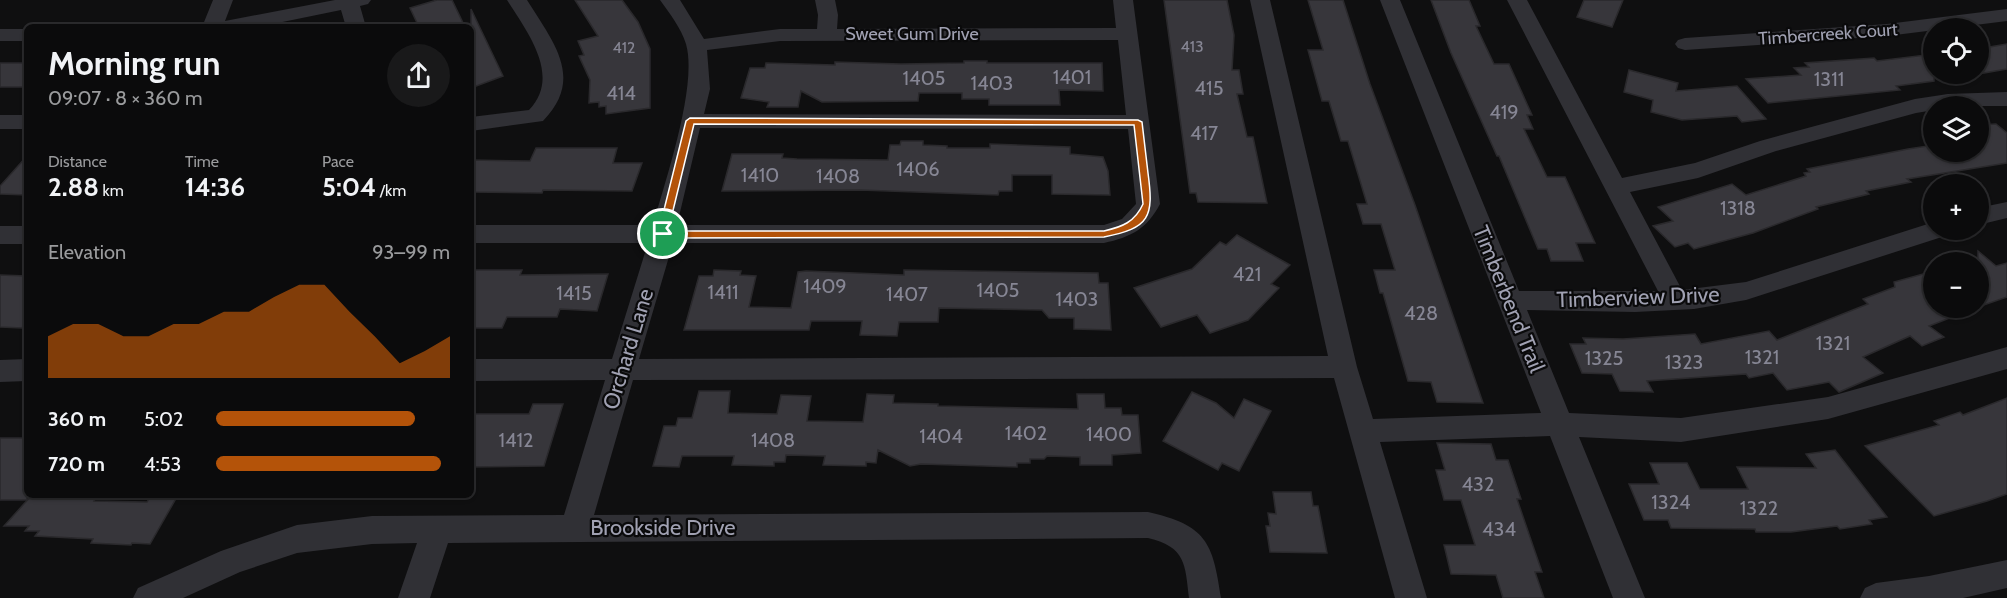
<!DOCTYPE html>
<html lang="en">
<head>
<meta charset="utf-8">
<style>
  :root { --surface:#0b0b0c; --page:#19191a; --text:#f1f3f6; --muted:#9a9b9d; --line:#2b2b2d; --accent:#b45309 }
  body { margin:0; font-family:Cabin,sans-serif; background:var(--page); color:var(--text); height:100vh; display:flex; flex-direction:column; font-size:22px; white-space:nowrap }
  * { box-sizing:border-box; margin:0 }
  p { font-size:20px; color:var(--muted) }
  .icon { flex:none; width:33px; height:33px; fill:none; stroke:currentColor; stroke-width:2; stroke-linecap:round; stroke-linejoin:round }
  .map { position:relative; flex:1; overflow:hidden }
  .drawer { position:absolute; left:24px; top:24px; width:450px; height:474px; display:flex; flex-direction:column; background:var(--surface); border-radius:9px; box-shadow:0 2px 4px #0004,0 0 0 2px var(--line) }
  .drawer>* { flex:none }
  .buttons { position:absolute; left:1923px; top:18px; display:grid; gap:12px }
  .buttons a { display:grid; place-items:center; width:66px; height:66px; border-radius:50%; background:var(--surface); box-shadow:0 2px 4px #0004,0 0 0 2px var(--line); font-size:30px }
  .pin { position:absolute; display:grid; place-items:center; width:51px; height:51px; color:#fff; margin:-26px; border:3px solid #fff; border-radius:50%; box-shadow:0 2px 6px #0007 }
  .round { display:grid; place-items:center; flex:none; width:63px; height:63px; border-radius:32px; background:var(--page) }
  .summary { display:flex; align-items:center; justify-content:space-between; height:102px; padding:0 24px }
  h1 { font-size:33px; font-weight:800; line-height:45px }
  .metrics { display:grid; grid-template-columns:repeat(3,1fr); gap:9px; height:102px; padding:6px 24px }
  .metrics div { display:grid; align-content:center }
  .metrics b { font-size:26px; font-weight:800 }
  .metrics small { font-size:16px; font-weight:400 }
  .metrics p { font-size:16px }
  .chart { height:168px; padding:12px 24px }
  .chart p { display:flex; justify-content:space-between }
  .chart svg { width:100%; height:108px; margin-top:6px; fill:var(--accent); opacity:.7 }
  ul { padding:0 24px; list-style:none; font-size:20px }
  li { display:grid; grid-template-columns:96px 72px 1fr; align-items:center; height:45px }
  li i { height:15px; border-radius:8px; background:var(--accent) }
  .map>svg:first-child { display:block }
</style>
</head>
<body>
<div class="map">
<svg width="2007" height="598" viewBox="0 0 2007 598">
  <rect width="100%" height="100%" fill="#0f0f10"/>
  <g fill="#37363b" stroke="#2a292c" stroke-width="1.5">
    <polygon points="437,0 452,0 465,27 419,27 410,8"/>
    <polygon points="575,0 622,0 638,22 650,49 650,108 606,114 606,106 599,107 599,102 589,103 590,80 579,56 584,55 578,41 598,36"/>
    <polygon points="1164,0 1227,0 1234,35 1232,70 1239,70 1243,94 1237,94 1247,137 1253,137 1267,203 1198,202 1196,193 1190,193"/>
    <polygon points="1308,0 1343,0 1370,84 1415,205 1483,403 1437,402 1431,382 1408,381 1383,293 1380,293 1374,270 1395,270 1381,224 1363,224 1357,204 1367,204 1348,141 1341,141 1329,101 1322,101 1308,50 1323,50"/>
    <polygon points="1431,0 1469,0 1480,26 1476,26 1494,64 1509,64 1532,115 1527,115 1533,129 1524,129 1547,177 1565,177 1595,243 1576,243 1583,261 1551,261 1547,249 1538,249 1499,156 1497,156 1451,53"/>
    <polygon points="1584,0 1623,0 1612,27 1577,17"/>
    <polygon points="471,9 503,76 471,88"/>
    <polygon points="2007,44 2007,69 1978,74 1978,49"/>
    <polygon points="1934,54 1934,81 1896,86 1900,90 1768,103 1746,79 1801,75 1794,68 1809,67 1805,63 1874,58 1877,61"/>
    <polygon points="964,61 987,61 987,63 1102,63 1103,91 1059,90 1060,105 989,105 989,99 962,99 962,93 919,93 918,101 822,102 801,91 798,107 767,107 769,102 741,98 750,68 765,68 766,63 835,65 835,62 901,64 964,63"/>
    <rect x="0" y="63" width="27" height="24"/>
    <polygon points="1629,70 1678,83 1676,91 1737,86 1766,119 1742,122 1737,116 1682,120 1651,112 1653,100 1624,92"/>
    <polygon points="1996,124 2007,133 2007,163 1907,179 1911,182 1866,191 1869,194 1816,207 1818,209 1753,233 1694,249 1688,243 1675,247 1653,226 1673,221 1658,207 1732,184 1746,195 1806,176 1804,173 1810,172 1807,169 1908,149 1934,145 1934,152 1978,152 1978,125"/>
    <polygon points="901,141 923,141 923,145 947,146 947,148 990,148 990,144 1070,147 1070,154 1103,157 1108,171 1110,195 1052,194 1052,175 1012,175 1012,191 999,191 998,195 860,190 722,191 732,154 783,154 782,158 797,159 888,160 890,145 900,145"/>
    <polygon points="536,148 617,148 613,163 642,163 632,191 543,190 542,193 471,192 471,160 530,161"/>
    <polygon points="27,156 27,195 0,194 0,186"/>
    <polygon points="1237,235 1290,265 1271,284 1279,288 1248,320 1210,333 1197,315 1161,327 1134,288 1192,269 1220,242 1226,245"/>
    <polygon points="1978,251 1996,266 2007,263 2007,297 1978,307"/>
    <polygon points="471,270 522,270 520,275 608,274 597,311 560,309 557,317 507,317 502,328 471,328"/>
    <polygon points="714,270 741,271 740,275 756,276 749,307 791,308 798,272 806,271 904,275 904,270 1098,273 1099,283 1108,283 1111,330 1074,329 1074,318 1049,318 1042,310 939,308 938,322 899,322 897,336 860,335 862,321 811,321 809,330 684,330 699,276 713,276"/>
    <polygon points="1934,271 1934,308 1973,308 1973,309 1929,326 1944,337 1922,346 1910,336 1863,357 1883,373 1839,392 1829,382 1787,390 1773,373 1749,378 1746,374 1647,381 1653,392 1620,391 1612,374 1582,373 1570,344 1586,344 1583,338 1623,339 1695,334 1701,344 1769,331 1777,340 1868,304 1863,299 1895,287 1894,282"/>
    <polygon points="0,275 27,276 27,321 22,328 0,327"/>
    <polygon points="699,391 730,391 728,413 777,414 781,395 811,396 807,421 863,422 867,394 894,395 893,403 938,404 938,406 1078,409 1077,394 1104,394 1105,408 1121,408 1122,415 1138,415 1141,453 1112,455 1112,465 1080,465 1080,457 1047,456 1044,459 1030,459 1030,463 1017,463 1017,467 921,464 910,466 878,450 876,463 866,462 866,466 823,465 825,456 786,455 785,462 774,462 774,466 732,465 734,456 682,456 679,467 653,466 664,426 676,426 678,418 692,418"/>
    <polygon points="1192,392 1216,403 1234,418 1244,399 1271,411 1239,471 1222,463 1218,470 1163,441"/>
    <polygon points="2007,398 2007,494 1987,501 1934,516 1865,446 1939,425 1934,421 1960,412 1963,415"/>
    <polygon points="533,404 563,404 544,466 471,467 471,414 529,414"/>
    <rect x="0" y="438" width="27" height="62"/>
    <polygon points="1437,443 1491,444 1496,460 1508,460 1521,499 1517,499 1542,572 1535,572 1544,598 1503,598 1496,575 1451,574 1444,545 1475,545 1461,500 1444,500 1436,470 1445,470"/>
    <polygon points="1835,450 1887,517 1869,520 1872,524 1840,529 1837,526 1791,532 1756,532 1755,529 1671,528 1668,520 1644,520 1629,484 1659,484 1650,463 1687,463 1700,489 1748,489 1737,467 1816,468 1806,454"/>
    <polygon points="1273,492 1311,492 1313,506 1318,506 1327,553 1270,552 1266,526 1270,526 1268,513 1276,514"/>
    <polygon points="32,495 97,495 94,501 147,502 151,495 178,495 150,544 132,543 131,545 91,543 93,539 35,536 39,531 25,531 29,526 4,526"/>
  </g>
  <g fill="none" stroke-linecap="round" stroke-linejoin="round">
    <g fill="#303035" fill-rule="evenodd">
      <polygon points="213,0 233,0 225,21 335,0 371,0 368,4 360,6 366,27 346,27 341,10 258,27 202,27"/>
      <path d="M507,0H527C553,42 585,78 543,121L471,131V117L529,110C562,76 527,32 507,0Z"/>
      <path d="M660,0H680L704,39L780,29H817L818,15L815,0H835L838,15L837,29L1116,28L1113,0H1133L1160,204C1147,229 1131,237 1104,243H673L639,359L1328,356L1250,0H1270L1357,367L1373,419L1541,413L1380,0H1400L1519,291H1658L1507,0H1527L1622,178L1695,163L1760,141L1915,99L1948,94L2007,92V106H1934V110L1916,113L1776,151L1698,178L1630,192L1682,290L1746,282L1934,222V230H1948L1945,236L1746,300L1694,309L1635,312L1527,310L1569,413L1681,418L1828,397L2007,347V369L1828,419L1681,442L1579,437L1645,598H1613L1550,436L1380,442L1427,598H1395L1334,378L633,380L594,515L1148,512C1206,525 1213,542 1221,598H1189C1185,564 1186,547 1148,538L448,543L430,598H398L417,543L372,544L297,553L240,572L183,598H133L138,588L221,551L297,525L372,516L564,515L605,380L471,381V359H612L648,243H471V225H653C665,181 698,86 686,44C681,28 670,14 660,0ZM1118,40L1126,115L704,114L710,89L707,50L780,41ZM700,128L1128,129L1136,204L1122,219L1104,225H677Z"/>
      <polygon points="2007,9 2007,21 1887,36 1685,50 1678,48 1675,44 1678,40 1685,38 1887,24"/>
      <rect x="0" y="29" width="27" height="12"/>
      <rect x="0" y="115" width="27" height="14"/>
      <polygon points="2007,202 2007,218 1978,225 1978,208"/>
      <rect x="0" y="226" width="27" height="18"/>
      <polygon points="27,359 27,381 0,382 0,360"/>
      <polygon points="2007,560 2007,588 1963,598 1860,598 1865,588 1876,583 1929,576"/>
    </g>
  </g>
  <path fill="#b45309" stroke="#fff" stroke-width="1.5" fill-rule="evenodd" d="M690,118L1138,120L1142,122C1144,139 1146,156 1148,173C1154,217 1150,228 1104,237L663,238L658,234L686,121ZM694,124L1134,125L1143,204C1135,222 1122,227 1104,231H668Z"/>
  <g text-anchor="middle" dominant-baseline="central" stroke-width="4.5" stroke-linejoin="round" paint-order="stroke">
    <g font-size="16" fill="#868694">
      <text x="1192" y="46">413</text>
      <text x="624" y="47">412</text>
    </g>
    <g font-size="18" fill="#a0a1b2" stroke="#0a0a0b">
      <text x="912" y="34">Sweet Gum Drive</text>
      <text transform="translate(1828 34) rotate(-4)">Timbercreek Court</text>
    </g>
    <g font-size="20" fill="#868694">
      <text x="1072" y="77">1401</text>
      <text x="924" y="78">1405</text>
      <text x="1829" y="79">1311</text>
      <text x="992" y="83">1403</text>
      <text x="1209" y="88">415</text>
      <text x="621" y="93">414</text>
      <text x="1504" y="112">419</text>
      <text x="1204" y="133">417</text>
      <text x="918" y="169">1406</text>
      <text x="760" y="175">1410</text>
      <text x="838" y="176">1408</text>
      <text x="1738" y="208">1318</text>
      <text x="1247" y="274">421</text>
      <text x="825" y="286">1409</text>
      <text x="998" y="290">1405</text>
      <text x="723" y="292">1411</text>
      <text x="574" y="293">1415</text>
      <text x="907" y="294">1407</text>
      <text x="1077" y="299">1403</text>
      <text x="1421" y="313">428</text>
      <text x="1833" y="343">1321</text>
      <text x="1762" y="357">1321</text>
      <text x="1604" y="358">1325</text>
      <text x="1684" y="362">1323</text>
      <text x="1026" y="433">1402</text>
      <text x="1109" y="434">1400</text>
      <text x="941" y="436">1404</text>
      <text x="516" y="440">1412</text>
      <text x="773" y="440">1408</text>
      <text x="1478" y="484">432</text>
      <text x="1671" y="502">1324</text>
      <text x="1759" y="508">1322</text>
      <text x="1499" y="529">434</text>
    </g>
    <g font-size="22" fill="#a0a1b2" stroke="#0a0a0b">
      <text transform="translate(1638 297) rotate(-2)">Timberview Drive</text>
      <text transform="translate(1509 299) rotate(68)">Timberbend Trail</text>
      <text transform="translate(628 349) rotate(-73)">Orchard Lane</text>
      <text x="663" y="527">Brookside Drive</text>
    </g>
  </g>
</svg>
<div class="buttons">
<a><svg class="icon" aria-label="locate" viewBox="0 0 24 24"><circle cx="12" cy="12" r="6"/><path d="M12 2v4M12 18v4M2 12h4M18 12h4"/></svg></a>
<a><svg class="icon" aria-label="layers" viewBox="0 0 24 24"><path d="M12 4l9 5-9 5-9-5zM3 14l9 5 9-5"/></svg></a>
<a>+</a>
<a>−</a>
</div>
<div class="pin" style="left:663px;top:234px;background:#1e9e55"><svg class="icon" aria-label="arrive" viewBox="0 0 24 24"><path d="M6 21V4h12l-3 4 3 4H6"/></svg></div>
<section class="drawer">
<div class="summary"><div><h1>Morning run</h1><p>09:07 · 8 × 360 m</p></div><a class="round"><svg class="icon" aria-label="share" viewBox="0 0 24 24"><path d="M12 15V3M7 8l5-5 5 5M5 13v7h14v-7"/></svg></a></div>
<div class="metrics">
<div><p>Distance</p><b>2.88<small> km</small></b></div>
<div><p>Time</p><b>14:36</b></div>
<div><p>Pace</p><b>5:04<small> /km</small></b></div>
</div>
<div class="chart"><p><span>Elevation</span>93–99 m</p>
<svg viewBox="0 0 160 44" preserveAspectRatio="none"><path d="M0 44V27L10 22L20 22L30 27L40 27L50 22L60 22L70 17L80 17L90 11L100 6L110 6L120 17L130 27L140 38L150 33L160 27V44z"/></svg>
</div>
<ul>
<li><b>360 m</b>5:02<i style="width:85%"></i></li>
<li><b>720 m</b>4:53<i style="width:96%"></i></li>
</ul>
</section>
</div>
</body>
</html>
